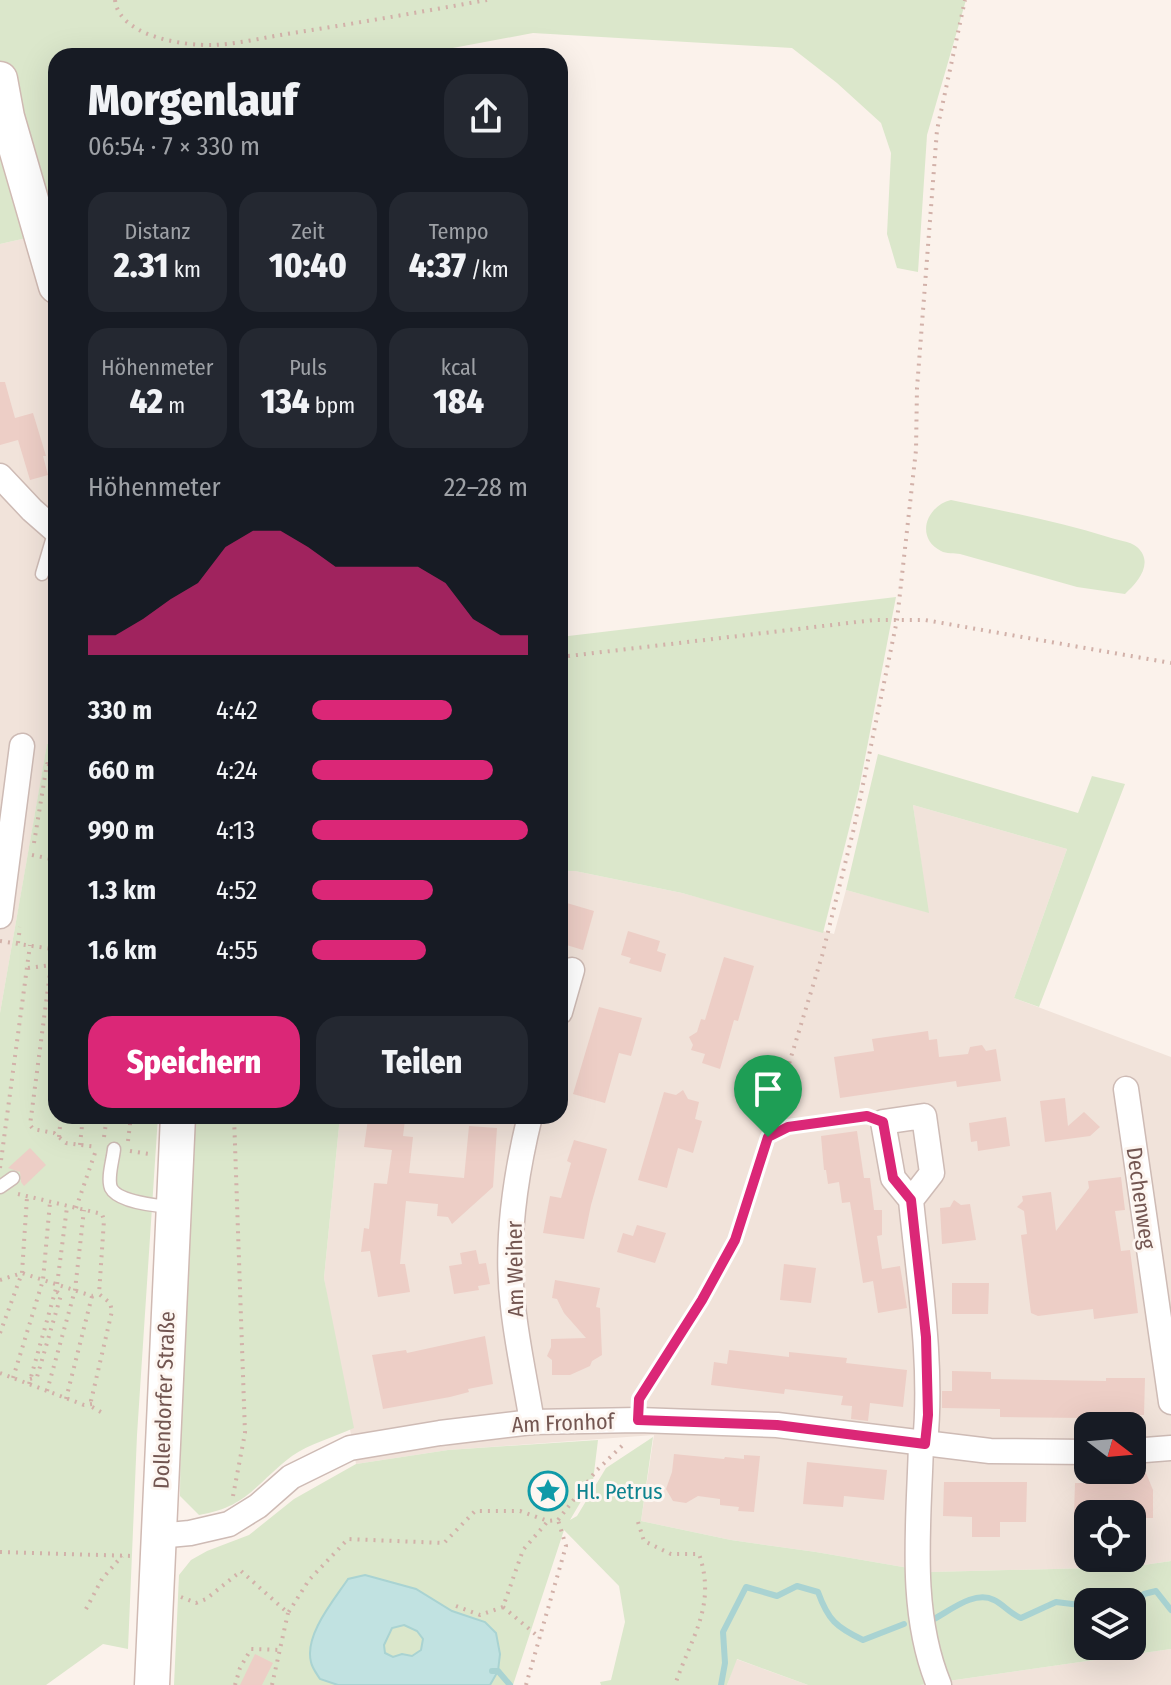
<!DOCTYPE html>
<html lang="de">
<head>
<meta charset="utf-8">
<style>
  :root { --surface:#171b24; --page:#242831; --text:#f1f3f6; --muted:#9ea1a6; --accent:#db2777 }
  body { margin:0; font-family:"Fira Sans Condensed",sans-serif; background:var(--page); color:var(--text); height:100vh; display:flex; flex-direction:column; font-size:30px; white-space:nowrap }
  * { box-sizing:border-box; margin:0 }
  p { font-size:26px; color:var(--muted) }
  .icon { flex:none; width:44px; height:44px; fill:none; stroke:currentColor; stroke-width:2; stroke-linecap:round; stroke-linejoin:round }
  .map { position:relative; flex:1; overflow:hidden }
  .drawer { position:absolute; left:48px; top:48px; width:520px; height:1076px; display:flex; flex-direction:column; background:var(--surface); border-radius:24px; box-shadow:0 8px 32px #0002 }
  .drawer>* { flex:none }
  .needle { width:52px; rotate:106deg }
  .fabs { position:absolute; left:1074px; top:1412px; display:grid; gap:16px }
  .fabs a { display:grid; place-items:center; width:72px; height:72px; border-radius:16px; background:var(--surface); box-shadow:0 8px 32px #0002; font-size:40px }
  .pin { position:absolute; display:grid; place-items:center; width:68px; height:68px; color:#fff; margin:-82px -34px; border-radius:50% 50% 50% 0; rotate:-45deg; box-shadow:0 0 8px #0007 }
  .pin .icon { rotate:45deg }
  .round { display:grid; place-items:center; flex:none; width:84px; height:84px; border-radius:24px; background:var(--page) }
  .headline { display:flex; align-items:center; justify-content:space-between; height:136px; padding:0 40px }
  h1 { font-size:44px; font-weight:800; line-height:60px }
  .stats { display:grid; grid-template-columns:repeat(3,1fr); gap:12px; height:136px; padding:8px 40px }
  .stats div { display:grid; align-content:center; border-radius:20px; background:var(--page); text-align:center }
  .stats b { font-size:34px; font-weight:800 }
  .stats small { font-size:22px; font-weight:400 }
  .stats p { font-size:22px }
  .chart { height:224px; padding:16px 40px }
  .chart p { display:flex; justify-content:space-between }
  .chart svg { width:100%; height:144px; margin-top:8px; fill:var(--accent); opacity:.7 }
  .primary-button { display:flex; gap:16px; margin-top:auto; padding:16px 40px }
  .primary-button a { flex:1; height:92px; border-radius:24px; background:var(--accent); color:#fff; font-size:32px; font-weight:800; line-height:92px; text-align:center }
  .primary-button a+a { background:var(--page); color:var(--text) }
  ul { padding:0 40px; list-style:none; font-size:26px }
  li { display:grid; grid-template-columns:128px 96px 1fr; align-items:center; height:60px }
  li i { height:20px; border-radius:10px; background:var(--accent) }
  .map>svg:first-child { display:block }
</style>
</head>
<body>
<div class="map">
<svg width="1171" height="1685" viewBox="0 0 1171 1685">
  <rect width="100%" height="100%" fill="#fbf2eb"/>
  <g fill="#f1e3da" fill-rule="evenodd">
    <polygon points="40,235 56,284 56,745 47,745 0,1013 0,244"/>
    <path d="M913,805L1067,849L1014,998L1171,1057V1561L1130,1567L932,1572L816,1552L731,1540L641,1521L654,1435L448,1450L356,1464L324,1278L340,1116H560V871H575L682,893L834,934L846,890L928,912ZM1088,1426H1132V1470H1088ZM1088,1514H1132V1558H1088Z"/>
    <polygon points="1171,1649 1171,1685 920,1685"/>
    <polygon points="736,1659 808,1685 727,1685"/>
  </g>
  <g fill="#dbe7cb" fill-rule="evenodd">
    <polygon points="0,0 966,0 927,135 918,272 897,268 887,234 891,153 881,123 837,83 792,48 533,33 410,56 56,56 56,213 40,235 0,244"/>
    <path d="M951,500C1003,511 1057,521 1108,537C1116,540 1130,541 1137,547C1155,563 1137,583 1125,594L1077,587L960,554C955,553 946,554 941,551C915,538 926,506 951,500Z"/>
    <polygon points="896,597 859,789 823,933 682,893 575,871 560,871 560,637"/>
    <polygon points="47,744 56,745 56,1116 158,1116 137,1435 128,1649 103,1644 46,1685 0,1685 0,1013"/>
    <polygon points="878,754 1078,813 1092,776 1125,784 1039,1007 1014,998 1067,849 913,805 929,913 846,890"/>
    <path d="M192,1116H340L324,1278L354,1428C334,1437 309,1444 292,1456C256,1483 248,1507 199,1515L180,1496L182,1292Z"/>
    <path d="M653,1437L641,1521L731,1540L816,1552L932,1572L1130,1567L1171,1561V1649L920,1685H808L737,1659L727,1685H601L600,1682L611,1680L625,1622L619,1586L564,1530L513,1685H174L179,1575L191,1560L207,1551L249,1535L294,1499L356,1464L448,1450L598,1440L593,1481L570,1520L577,1516L606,1468ZM1088,1602H1132V1646H1088Z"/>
  </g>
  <path fill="#c1e2e1" stroke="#a9d3d2" stroke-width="2" fill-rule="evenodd" d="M365,1575L416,1589L452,1611L485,1622L496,1633L500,1654L498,1671L490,1685H338L320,1679C317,1674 312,1668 311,1662C304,1635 334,1600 348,1579ZM404,1625L417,1631L423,1639L421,1650L412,1656L402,1654L393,1657L385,1653L384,1645L392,1628Z"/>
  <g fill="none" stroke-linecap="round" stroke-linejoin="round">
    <g stroke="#a9d3d2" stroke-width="6">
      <polyline points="1132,1612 1144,1594 1156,1591 1171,1610"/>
      <path d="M934,1619C951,1610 975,1590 994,1600C1003,1604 1009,1613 1021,1618L1056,1602L1088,1606"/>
      <polyline points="492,1671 498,1671 510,1685"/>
      <path d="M721,1685L725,1663L723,1632L746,1587L777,1596L797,1586L818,1592C828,1620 836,1627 863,1640L904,1624"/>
    </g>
  </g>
  <g fill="#edcec6">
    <polygon points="0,382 5,382 15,418 33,413 46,456 43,456 48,475 30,480 18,440 0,445"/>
    <polygon points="560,901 594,911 583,950 560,943"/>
    <polygon points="628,931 660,941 657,951 666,954 661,972 629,963 631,958 621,955"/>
    <polygon points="724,957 754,966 738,1021 734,1020 720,1069 702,1063 705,1054 691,1050 693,1045 689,1037 697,1032 701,1019 705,1020"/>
    <polygon points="599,1007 642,1018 631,1056 619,1053 605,1103 573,1094"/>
    <polygon points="928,1031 929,1040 937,1039 939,1057 968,1054 970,1047 982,1045 986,1051 996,1049 1001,1081 957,1087 956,1081 840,1098 834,1057 874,1051 872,1039"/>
    <polygon points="683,1090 688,1099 699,1102 695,1119 702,1121 693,1153 678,1148 667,1188 638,1180 664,1092 676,1095"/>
    <polygon points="1065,1098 1068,1126 1084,1112 1100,1127 1090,1136 1045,1142 1040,1101"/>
    <polygon points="372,1116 402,1116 402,1120 405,1120 403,1136 413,1137 409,1173 464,1178 469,1126 497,1128 493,1187 452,1224 448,1217 437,1216 438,1204 406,1201 400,1264 405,1264 410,1292 378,1297 370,1251 361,1252 364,1228 369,1229 374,1183 387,1184 392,1150 364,1147 368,1119 371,1120"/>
    <polygon points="1006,1117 1010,1146 978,1151 977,1141 971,1142 969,1123"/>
    <polygon points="857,1131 864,1178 870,1178 874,1210 882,1210 882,1235 877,1236 882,1269 900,1266 907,1308 878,1313 873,1281 863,1283 850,1202 842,1203 839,1182 828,1184 826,1170 824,1170 821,1136"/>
    <polygon points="574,1140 607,1149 591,1205 584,1239 543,1233 550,1196 561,1198 571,1163 567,1161"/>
    <polygon points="30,1148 46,1165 24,1186 21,1182 20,1172 8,1168"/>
    <polygon points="1121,1177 1125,1210 1115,1211 1121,1251 1130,1250 1138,1313 1094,1319 1093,1309 1038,1316 1031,1313 1021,1235 1027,1234 1024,1211 1017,1207 1023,1201 1022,1196 1051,1192 1056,1231 1089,1188 1088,1181"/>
    <polygon points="954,1200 961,1205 970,1204 976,1240 942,1244 940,1208 950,1207"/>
    <polygon points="637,1225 666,1233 655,1263 617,1252 623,1233 633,1236"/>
    <polygon points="476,1250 479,1264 486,1263 490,1284 478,1286 479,1290 454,1294 449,1266 462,1264 460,1253"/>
    <polygon points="784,1264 816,1268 811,1303 780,1300"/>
    <polygon points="555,1280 600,1288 596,1307 600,1308 602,1355 592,1361 590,1366 570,1375 552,1375 552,1360 547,1356 551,1347 551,1339 586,1338 564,1313 557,1299 552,1298"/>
    <polygon points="952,1283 989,1283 988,1314 952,1314"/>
    <polygon points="485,1336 493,1384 468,1389 469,1392 450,1397 383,1409 372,1355 406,1350 407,1353"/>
    <polygon points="729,1350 789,1357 789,1352 847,1358 846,1363 907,1370 903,1407 870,1403 868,1421 851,1419 852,1406 841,1405 843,1396 785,1389 784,1394 711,1385 714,1362 727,1364"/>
    <polygon points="952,1371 991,1372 991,1379 1106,1381 1106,1378 1145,1378 1144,1415 1086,1415 1086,1418 1000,1417 1000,1409 942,1408 942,1391 952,1391"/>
    <polygon points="674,1454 724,1459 725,1457 744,1459 744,1455 760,1456 754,1512 738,1511 739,1507 720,1505 720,1499 698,1496 686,1503 673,1501 666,1489 672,1472"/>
    <polygon points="807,1462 887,1470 884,1500 844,1496 843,1507 803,1504"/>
    <polygon points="1132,1472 1146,1473 1153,1490 1153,1518 1132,1518 1132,1514 1074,1514 1075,1483 1128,1483"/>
    <polygon points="944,1482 1027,1482 1026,1522 1000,1522 1000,1537 972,1537 972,1517 943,1516"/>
    <polygon points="255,1654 273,1663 262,1685 240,1685"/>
  </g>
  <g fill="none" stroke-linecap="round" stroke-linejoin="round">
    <g stroke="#cebbb5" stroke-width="15">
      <g id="service">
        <polyline points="42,574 55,530"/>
        <path d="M114,1149C113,1160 107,1178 111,1188C118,1202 158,1206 172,1207"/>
        <polyline points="0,1187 13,1178"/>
      </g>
    </g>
    <g stroke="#cebbb5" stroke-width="27">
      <g id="minor">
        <polyline points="0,476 32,510 56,531"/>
        <polyline points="0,916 22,746"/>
        <polyline points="560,972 572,970 560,1012"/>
        <polyline points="1126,1089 1171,1402"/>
        <path d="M530,1116C515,1177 505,1243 513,1306C517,1345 526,1384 532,1422"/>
        <path d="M911,1200L893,1178L883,1122L924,1116L932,1173L911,1200C919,1281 933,1363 925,1444"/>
        <path d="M921,1444C919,1523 908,1610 939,1685"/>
        <polyline points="1132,1451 1171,1448"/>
        <polyline points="158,1536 190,1533 229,1524 258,1506 291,1477 350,1448 440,1433 532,1422 638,1420 777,1425 990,1451 1088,1452"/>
      </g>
    </g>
    <g stroke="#d0bab3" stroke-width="37">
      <g id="secondary">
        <polyline points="0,79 7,117 56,286"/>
        <polyline points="152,1685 178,1116"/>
      </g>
    </g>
    <g stroke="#d2b1a9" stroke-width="4" stroke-dasharray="2 6" stroke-linecap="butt">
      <path d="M115,0C119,36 183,46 213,45C237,44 262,38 286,34C353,24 420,12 487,0"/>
      <polyline points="560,657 874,620 925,620 1171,663"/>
      <polyline points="34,843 47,764 56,765"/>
      <polyline points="32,855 56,860"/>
      <polyline points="56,888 52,909 56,915"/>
      <polyline points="0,941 52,949"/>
      <polyline points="18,943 20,927"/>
      <polyline points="56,966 51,965 30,1125 33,1129 54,1133 66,1143 97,1147"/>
      <polyline points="28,968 51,965 56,920"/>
      <polyline points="770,1136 788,1127 862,1117"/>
      <polyline points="59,1137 61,1116"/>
      <polyline points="104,1137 107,1116"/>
      <polyline points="128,1141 131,1116"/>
      <polyline points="80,1145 83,1116"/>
      <polyline points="130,1151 149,1154"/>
      <polyline points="0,1168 30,945"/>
      <polyline points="18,1194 102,1214 104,1220 99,1294 110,1303 112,1311 91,1401 92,1407 106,1415"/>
      <polyline points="76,1208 95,1153"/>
      <polyline points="0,1280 22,1273 92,1296 99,1294"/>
      <polyline points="0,1333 22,1273 27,1197"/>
      <polyline points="0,1373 84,1405 92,1404"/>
      <polyline points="13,1378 43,1280 50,1202"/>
      <polyline points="30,1379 37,1377 61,1295 56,1291"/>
      <polyline points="29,1384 57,1285 67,1207"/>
      <polyline points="47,1391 75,1290 84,1210"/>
      <polyline points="641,1397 702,1300 735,1240 822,956 854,828 897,620 916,450 917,388 937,130 965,0"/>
      <polyline points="66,1399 92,1296"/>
      <polyline points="233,1496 245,1433 234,1116"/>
      <path d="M638,1522L644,1541L671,1554H699C717,1606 691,1637 675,1685"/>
      <polyline points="0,1552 134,1556"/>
      <polyline points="181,1597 196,1603 206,1599 241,1571 288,1613 309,1580 348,1539 444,1543 475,1511 520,1511 548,1521 558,1520 596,1471 626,1442"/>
      <polyline points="456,1606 480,1615 503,1607 523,1550 548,1521"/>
      <polyline points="503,1607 540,1638"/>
      <polyline points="86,1609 102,1579 122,1556"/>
      <polyline points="235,1685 240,1668 251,1649 281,1650"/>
      <polyline points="272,1685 288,1613"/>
      <polyline points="526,1685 566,1546 558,1520"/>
    </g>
    <use href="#service" stroke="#fff" stroke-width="12"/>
    <use href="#minor" stroke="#fff" stroke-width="24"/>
    <use href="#secondary" stroke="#fff" stroke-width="34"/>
  </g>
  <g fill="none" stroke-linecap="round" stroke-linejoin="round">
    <g stroke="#fff" stroke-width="16">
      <polygon id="route" points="867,1116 883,1122 893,1178 911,1200 926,1337 928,1415 925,1444 777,1425 638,1420 639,1399 702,1300 735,1240 768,1137 788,1127"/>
    </g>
    <use href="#route" stroke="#db2777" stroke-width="10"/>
  </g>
  <defs>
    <g id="sight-ring" transform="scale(2)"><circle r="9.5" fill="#fdf6f1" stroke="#0f9aa8" stroke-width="1.5"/><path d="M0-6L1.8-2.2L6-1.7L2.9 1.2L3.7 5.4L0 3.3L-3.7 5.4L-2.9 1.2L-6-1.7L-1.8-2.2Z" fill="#0f9aa8"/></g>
  </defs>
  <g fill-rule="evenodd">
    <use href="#sight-ring" x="548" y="1491"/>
  </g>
  <g text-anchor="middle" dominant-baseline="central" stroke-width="6" stroke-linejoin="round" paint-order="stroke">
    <g font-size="22" fill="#735651" stroke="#fdf6f1">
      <text transform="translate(1141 1198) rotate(82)">Dechenweg</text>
      <text transform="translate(515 1269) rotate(-91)">Am Weiher</text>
      <text transform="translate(164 1400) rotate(-88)">Dollendorfer Straße</text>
      <text transform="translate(563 1423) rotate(-2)">Am Fronhof</text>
    </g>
    <g font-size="22" fill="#0d838f" stroke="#fdf6f1" text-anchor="start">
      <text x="576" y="1491">Hl. Petrus</text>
    </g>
  </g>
</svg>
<div class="fabs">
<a><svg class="needle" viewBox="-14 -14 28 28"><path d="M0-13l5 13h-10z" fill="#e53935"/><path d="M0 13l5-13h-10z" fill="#9ea1a6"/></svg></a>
<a><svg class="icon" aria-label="locate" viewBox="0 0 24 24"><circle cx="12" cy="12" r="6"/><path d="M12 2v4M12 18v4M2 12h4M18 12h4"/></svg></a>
<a><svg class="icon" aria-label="layers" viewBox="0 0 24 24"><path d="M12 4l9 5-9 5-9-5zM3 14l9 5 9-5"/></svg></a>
</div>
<div class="pin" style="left:768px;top:1137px;background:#1e9e55"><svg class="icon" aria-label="arrive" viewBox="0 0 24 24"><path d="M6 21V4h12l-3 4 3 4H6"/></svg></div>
<section class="drawer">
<div class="headline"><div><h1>Morgenlauf</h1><p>06:54 · 7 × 330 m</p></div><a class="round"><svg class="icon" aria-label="share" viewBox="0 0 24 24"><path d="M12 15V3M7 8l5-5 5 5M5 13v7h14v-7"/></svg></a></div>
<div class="stats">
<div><p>Distanz</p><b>2.31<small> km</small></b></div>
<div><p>Zeit</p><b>10:40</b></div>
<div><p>Tempo</p><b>4:37<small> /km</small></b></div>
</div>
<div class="stats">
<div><p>Höhenmeter</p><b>42<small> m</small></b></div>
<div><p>Puls</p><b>134<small> bpm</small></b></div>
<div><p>kcal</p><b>184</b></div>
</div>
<div class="chart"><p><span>Höhenmeter</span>22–28 m</p>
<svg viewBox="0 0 160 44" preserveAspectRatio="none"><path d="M0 44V38L10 38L20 33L30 27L40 22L50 11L60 6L70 6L80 11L90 17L100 17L110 17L120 17L130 22L140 33L150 38L160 38V44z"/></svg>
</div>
<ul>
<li><b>330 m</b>4:42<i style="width:65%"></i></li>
<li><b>660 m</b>4:24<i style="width:84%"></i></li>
<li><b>990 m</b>4:13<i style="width:100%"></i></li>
<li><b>1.3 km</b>4:52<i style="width:56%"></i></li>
<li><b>1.6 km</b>4:55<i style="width:53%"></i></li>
</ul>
<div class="primary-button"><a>Speichern</a><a>Teilen</a></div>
</section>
</div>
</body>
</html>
